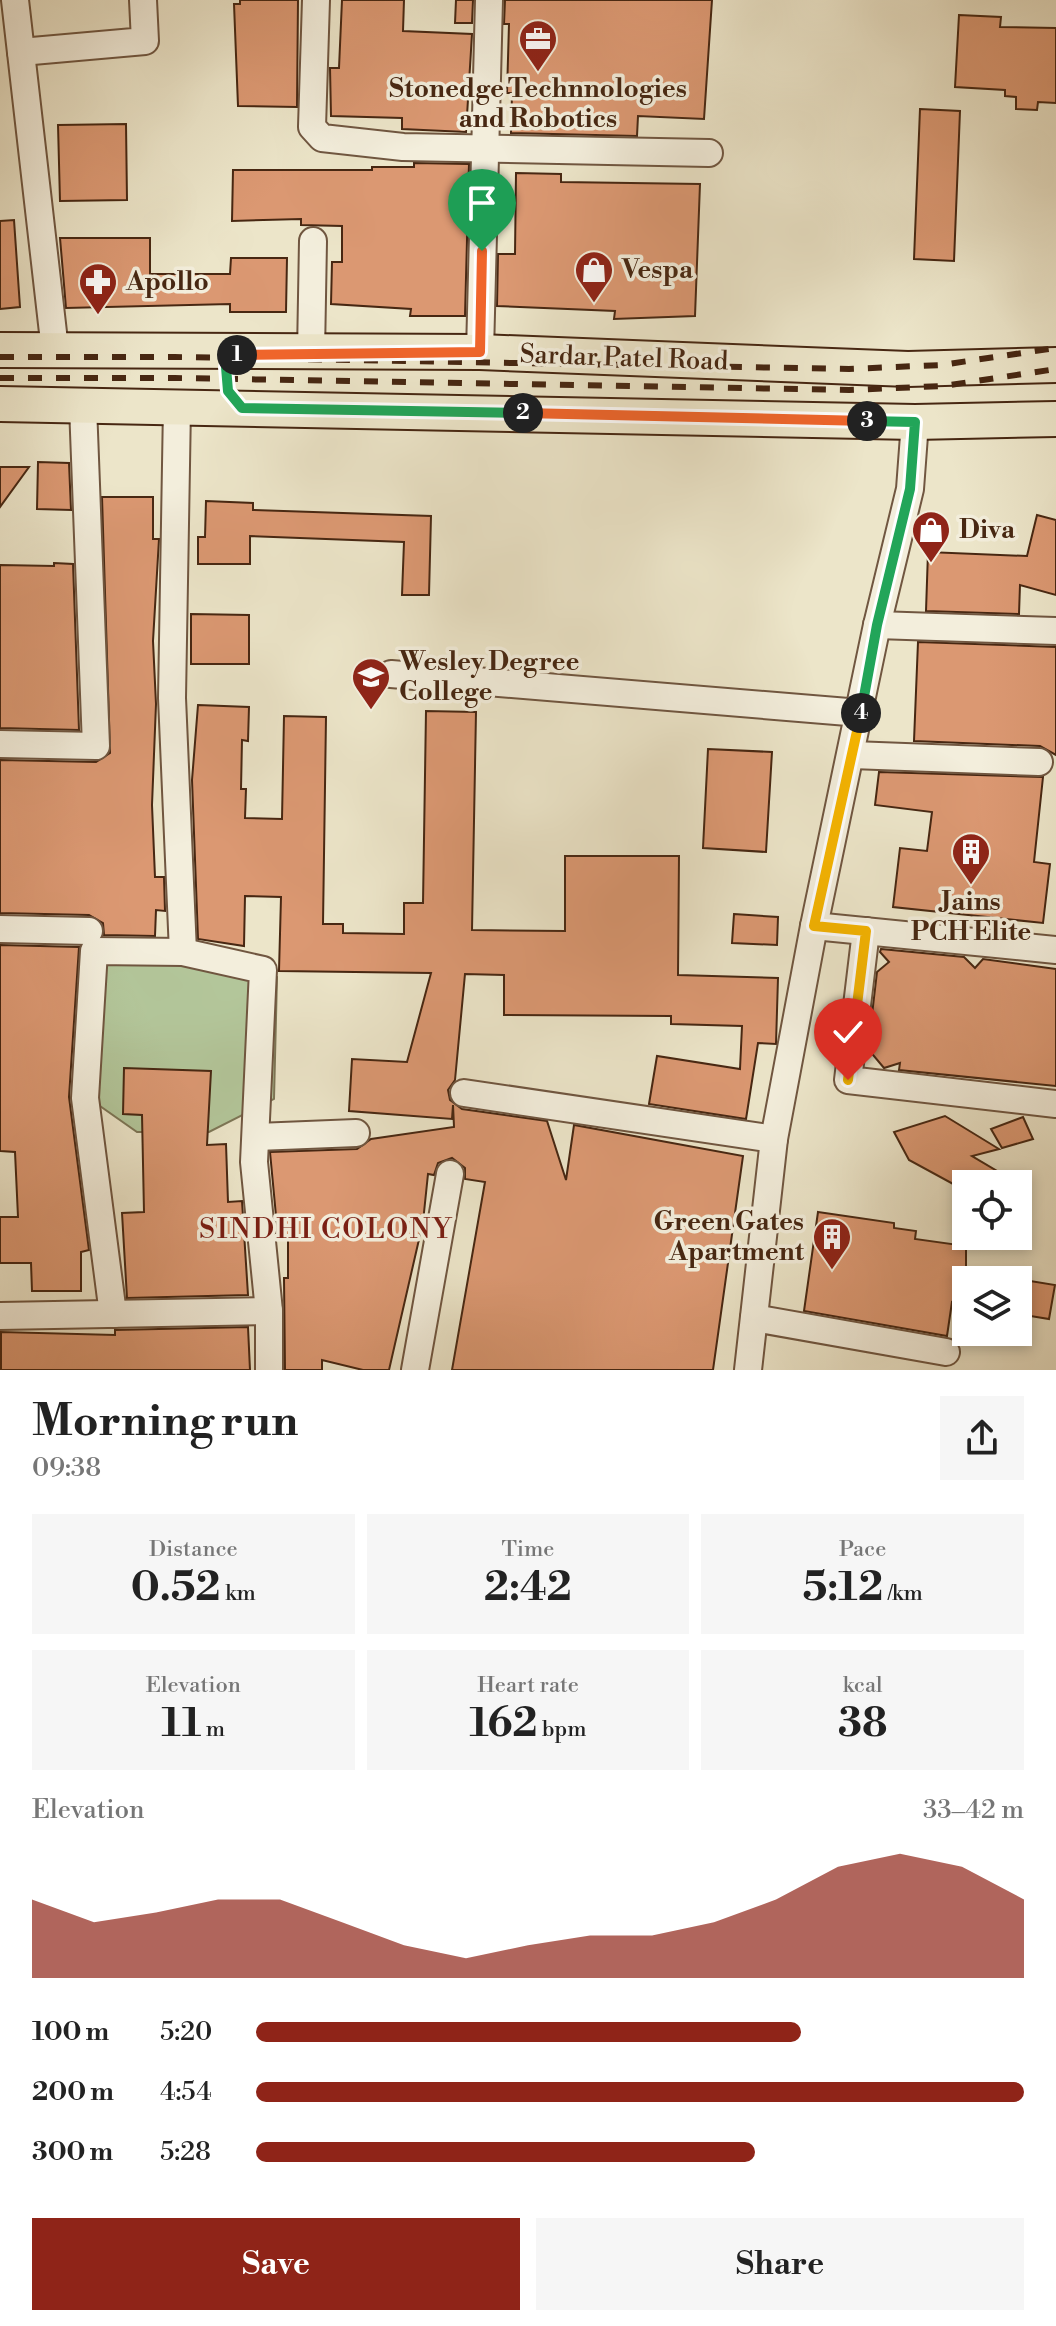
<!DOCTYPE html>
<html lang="en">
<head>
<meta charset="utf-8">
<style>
  :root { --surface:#fff; --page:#f6f6f6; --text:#222; --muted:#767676; --accent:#8f2418 }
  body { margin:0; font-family:"Libre Bodoni",serif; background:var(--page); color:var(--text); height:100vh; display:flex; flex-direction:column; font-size:30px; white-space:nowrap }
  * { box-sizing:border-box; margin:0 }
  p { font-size:26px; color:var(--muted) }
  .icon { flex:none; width:44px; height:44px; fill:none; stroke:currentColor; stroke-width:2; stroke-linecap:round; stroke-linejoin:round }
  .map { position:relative; height:1370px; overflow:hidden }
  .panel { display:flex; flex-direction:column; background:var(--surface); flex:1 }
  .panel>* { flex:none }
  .tools { position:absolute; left:952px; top:1170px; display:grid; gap:16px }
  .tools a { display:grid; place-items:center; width:80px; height:80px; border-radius:0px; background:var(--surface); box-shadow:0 4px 12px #0003; font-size:40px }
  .pin { position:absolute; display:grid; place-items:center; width:68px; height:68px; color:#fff; margin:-82px -34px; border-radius:50% 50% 50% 0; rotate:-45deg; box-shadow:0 0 8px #0007 }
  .pin .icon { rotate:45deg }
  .km { position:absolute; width:40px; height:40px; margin:-20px; border-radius:50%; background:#222; color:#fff; font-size:22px; line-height:40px; text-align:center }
  .round { display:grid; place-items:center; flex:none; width:84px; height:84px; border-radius:0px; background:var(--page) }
  .head { display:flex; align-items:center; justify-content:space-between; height:136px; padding:0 32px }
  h1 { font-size:44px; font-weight:800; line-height:60px }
  .stats { display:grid; grid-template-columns:repeat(3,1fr); gap:12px; height:136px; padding:8px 32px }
  .stats div { display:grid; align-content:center; border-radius:0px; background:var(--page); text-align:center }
  .stats b { font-size:40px; font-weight:800 }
  .stats small { font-size:22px; font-weight:400 }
  .stats p { font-size:22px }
  .chart { height:224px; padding:16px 32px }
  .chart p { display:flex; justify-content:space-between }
  .chart svg { width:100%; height:144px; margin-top:8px; fill:var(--accent); opacity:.7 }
  .cta { display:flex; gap:16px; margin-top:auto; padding:16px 32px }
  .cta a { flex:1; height:92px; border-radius:0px; background:var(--accent); color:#fff; font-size:32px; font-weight:800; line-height:92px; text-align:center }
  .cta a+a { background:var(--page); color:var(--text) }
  ul { padding:0 32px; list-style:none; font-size:26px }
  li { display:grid; grid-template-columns:128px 96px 1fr; align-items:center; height:60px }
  li i { height:20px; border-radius:10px; background:var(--accent) }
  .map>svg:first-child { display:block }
</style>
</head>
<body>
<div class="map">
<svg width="1056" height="1370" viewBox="0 0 1056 1370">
  <rect width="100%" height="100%" fill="#ece5c9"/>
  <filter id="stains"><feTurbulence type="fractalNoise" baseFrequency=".0025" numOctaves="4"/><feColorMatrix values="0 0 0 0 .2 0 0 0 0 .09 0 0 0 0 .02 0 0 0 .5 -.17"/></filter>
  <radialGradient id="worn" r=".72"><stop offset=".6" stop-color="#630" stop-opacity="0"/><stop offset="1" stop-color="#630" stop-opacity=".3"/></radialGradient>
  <polygon fill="#b3c69a" stroke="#7d7656" stroke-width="2" points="98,957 185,959 277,977 274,1099 209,1132 137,1132 90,1099"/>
  <g fill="#db9872" stroke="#472712" stroke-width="2">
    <polygon points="240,0 298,0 297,107 238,106 234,4 240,4"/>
    <polygon points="342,0 404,0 403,31 472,34 466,132 402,129 402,118 331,116 330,68 339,68"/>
    <polygon points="456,0 473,0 472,23 455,23"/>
    <polygon points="505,0 712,0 704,119 638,116 637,136 511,133 512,93 507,93 509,24 504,24"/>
    <polygon points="959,15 1001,17 1000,27 1056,28 1056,103 1038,102 1037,110 1016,109 1016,97 1005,96 1005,90 955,87"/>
    <polygon points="920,109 960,111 954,261 914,259"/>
    <polygon points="126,124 127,200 60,201 58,125"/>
    <polygon points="414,163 469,164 465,316 410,316 411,309 331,304 332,262 342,262 342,226 301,225 301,219 232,221 233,170 372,170 372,167 414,167"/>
    <polygon points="516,173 561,174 561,182 700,184 695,316 614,319 615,311 497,306 498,254 515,254"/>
    <polygon points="14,220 20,307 0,309 0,221"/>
    <polygon points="60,238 150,238 150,274 230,274 231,258 287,258 286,312 230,312 230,304 66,308"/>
    <polygon points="38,462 69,463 71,510 37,509"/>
    <polygon points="0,467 29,467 0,507"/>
    <polygon points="102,497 153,497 153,539 159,539 153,641 156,704 152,805 155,877 164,877 165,911 156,910 155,936 104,935 103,923 89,915 0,913 0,760 96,762 110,753"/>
    <polygon points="206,501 253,503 253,510 431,516 429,595 402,595 404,542 250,536 250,564 198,564 198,537 205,537"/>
    <polygon points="1037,515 1056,520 1056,595 1020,585 1019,614 926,611 928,552 1027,556"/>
    <polygon points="54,563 73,564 79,730 0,728 0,565 54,566"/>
    <polygon points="191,614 249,615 249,664 191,664"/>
    <polygon points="918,642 1056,647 1056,755 1040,746 914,741"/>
    <polygon points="198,705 249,707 248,741 242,740 241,789 246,789 245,818 282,819 284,716 326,717 323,924 343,924 343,933 404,934 404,903 423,903 426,711 476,712 472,930 565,931 565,856 679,856 678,975 778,978 776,1044 758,1043 746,1119 649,1104 657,1056 740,1069 742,1026 671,1024 671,1016 504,1015 504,975 465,974 455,1080 448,1090 450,1100 462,1109 547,1121 566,1180 574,1125 743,1156 713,1370 452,1370 485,1182 465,1179 465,1168 452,1158 438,1163 434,1175 428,1174 423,1222 389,1370 363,1370 322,1360 322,1370 285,1370 284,1278 288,1278 288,1236 278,1237 270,1152 357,1149 371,1139 454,1127 453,1105 452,1119 349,1111 352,1059 407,1062 431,973 279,971 281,897 245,896 244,946 198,939 192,780"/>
    <polygon points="708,749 772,752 766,852 703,848"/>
    <polygon points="879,772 1043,777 1034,862 1050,864 1043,923 893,907 900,848 927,851 932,812 875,805"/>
    <polygon points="734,914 778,917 777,945 732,943"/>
    <polygon points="0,945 79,947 69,1097 89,1250 81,1252 81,1291 32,1291 31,1263 0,1263 0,1217 18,1217 15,1152 0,1151"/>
    <polygon points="881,949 964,957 975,968 983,959 1056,969 1056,1086 899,1070 900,1063 884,1068 868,1049 877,972 889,962 880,952"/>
    <polygon points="124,1068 211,1071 207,1145 226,1144 228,1202 242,1201 248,1295 127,1298 122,1213 144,1212 142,1115 123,1114"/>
    <polygon points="945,1116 999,1149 972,1156 1019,1184 966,1184 966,1191 909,1160 894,1132"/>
    <polygon points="1023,1117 1033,1139 1002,1148 991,1129"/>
    <polygon points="818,1212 894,1223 894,1228 916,1231 915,1239 966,1246 966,1304 952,1302 947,1336 804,1311"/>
    <polygon points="1018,1279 1055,1285 1049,1319 1018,1314"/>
    <polygon points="248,1327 250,1370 1,1370 1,1332 115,1335 115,1330"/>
  </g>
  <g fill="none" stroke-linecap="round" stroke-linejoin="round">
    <g stroke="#705640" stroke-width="30">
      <g id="minor">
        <polyline points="15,0 55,350"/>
        <polyline points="316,0 312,127 322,138 403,147 709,153"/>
        <polyline points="21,52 145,41 143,0"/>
        <polyline points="480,352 489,0"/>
        <polyline points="311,353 313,241"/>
        <polyline points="177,407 172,698 183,952"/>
        <polyline points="877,625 1056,631"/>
        <polyline points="391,674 848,712 862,710"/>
        <polyline points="0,744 96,746 83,406"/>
        <polyline points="852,755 1039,762"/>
        <polyline points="814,926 1056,950"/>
        <polyline points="0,929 89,931"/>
        <polyline points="866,931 848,1080 1056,1104"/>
        <polyline points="464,1093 774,1139"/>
        <polyline points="257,1137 356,1133"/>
        <polyline points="113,1314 85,1098 94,951 183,952 263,970 254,1162 269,1311 269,1370"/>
        <polyline points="0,1316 269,1311"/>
        <polyline points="754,1318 946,1352"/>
        <polyline points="415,1370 450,1174"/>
        <polyline points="748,1370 774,1139 814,926 877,625 910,489 915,422"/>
      </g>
    </g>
    <g stroke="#472712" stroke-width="38">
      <g id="major">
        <polyline points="0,350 480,352 908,369 1056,365"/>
        <polyline points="0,404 915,422 1056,419"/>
      </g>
    </g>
    <use href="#minor" stroke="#f3eedc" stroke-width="26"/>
    <use href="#major" stroke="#ece5c9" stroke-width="34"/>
    <g stroke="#472712" stroke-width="6" stroke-dasharray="14 14" stroke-linecap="butt">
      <polyline points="0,357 175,357 849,369 941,365 1056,348"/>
      <polyline points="0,378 175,378 849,390 943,386 1056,369"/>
    </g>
  </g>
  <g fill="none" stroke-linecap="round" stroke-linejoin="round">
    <g stroke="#fff" stroke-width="16">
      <polyline id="split-1" points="237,355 480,352 482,251"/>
    </g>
    <g stroke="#fff" stroke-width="16">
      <polyline id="split-2" points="237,355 226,367 228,391 242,408 523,413"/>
    </g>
    <g stroke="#fff" stroke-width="16">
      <polyline id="split-3" points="523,413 867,421"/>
    </g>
    <g stroke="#fff" stroke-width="16">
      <polyline id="split-4" points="861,713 877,625 910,489 915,422 867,421"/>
    </g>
    <g stroke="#fff" stroke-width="16">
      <polyline id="split-5" points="857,1005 866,931 814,926 861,713"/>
    </g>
    <g stroke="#fff" stroke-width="16">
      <polyline id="split-6" points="848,1080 857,1005"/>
    </g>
    <use href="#split-1" stroke="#f0652b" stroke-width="10"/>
    <use href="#split-2" stroke="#22a559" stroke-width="10"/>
    <use href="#split-3" stroke="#f0652b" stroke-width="10"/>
    <use href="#split-4" stroke="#22a559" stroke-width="10"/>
    <use href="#split-5" stroke="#f5b400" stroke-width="10"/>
    <use href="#split-6" stroke="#f5b400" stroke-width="10"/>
  </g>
  <defs>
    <g id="office-pin" transform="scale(2)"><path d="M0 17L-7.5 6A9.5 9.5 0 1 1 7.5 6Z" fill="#8f2418" stroke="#f3eedc"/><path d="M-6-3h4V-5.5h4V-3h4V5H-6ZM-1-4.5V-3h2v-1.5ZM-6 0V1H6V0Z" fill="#fff"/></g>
    <g id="shop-pin" transform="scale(2)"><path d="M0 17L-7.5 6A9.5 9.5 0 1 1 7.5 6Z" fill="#8f2418" stroke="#f3eedc"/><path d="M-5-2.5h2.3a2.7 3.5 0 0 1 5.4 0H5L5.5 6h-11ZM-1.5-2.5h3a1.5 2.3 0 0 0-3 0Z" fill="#fff"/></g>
    <g id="pharmacy-pin" transform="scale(2)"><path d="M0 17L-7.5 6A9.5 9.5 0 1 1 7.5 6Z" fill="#8f2418" stroke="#f3eedc"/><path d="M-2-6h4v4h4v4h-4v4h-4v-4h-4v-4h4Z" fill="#fff"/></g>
    <g id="university-pin" transform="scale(2)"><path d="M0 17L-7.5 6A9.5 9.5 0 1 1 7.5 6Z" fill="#8f2418" stroke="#f3eedc"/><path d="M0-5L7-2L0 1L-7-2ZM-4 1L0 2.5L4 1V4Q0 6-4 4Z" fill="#fff"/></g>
    <g id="building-pin" transform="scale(2)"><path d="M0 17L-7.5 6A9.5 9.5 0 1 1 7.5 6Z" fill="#8f2418" stroke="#f3eedc"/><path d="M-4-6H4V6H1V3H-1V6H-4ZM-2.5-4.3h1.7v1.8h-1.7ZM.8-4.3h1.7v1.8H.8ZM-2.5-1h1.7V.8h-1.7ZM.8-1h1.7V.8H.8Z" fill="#fff"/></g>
  </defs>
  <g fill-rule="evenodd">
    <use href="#office-pin" x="538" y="39"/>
    <use href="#shop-pin" x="594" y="270"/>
    <use href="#pharmacy-pin" x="98" y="282"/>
    <use href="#shop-pin" x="931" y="530"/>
    <use href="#university-pin" x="371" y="677"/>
    <use href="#building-pin" x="971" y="852"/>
    <use href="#building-pin" x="832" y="1237"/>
  </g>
  <g text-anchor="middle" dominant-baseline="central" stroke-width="7" stroke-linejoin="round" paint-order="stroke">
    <g font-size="26" font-weight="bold" fill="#472712" stroke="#f3eedc" text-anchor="start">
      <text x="538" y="89" text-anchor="middle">Stonedge Technnologies<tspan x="538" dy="30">and Robotics</tspan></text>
      <text x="622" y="270">Vespa</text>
      <text x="126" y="282">Apollo</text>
      <text x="959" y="530">Diva</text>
      <text x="399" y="662">Wesley Degree<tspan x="399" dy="30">College</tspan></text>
      <text x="971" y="902" text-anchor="middle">Jains<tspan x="971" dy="30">PCH Elite</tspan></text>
      <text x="804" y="1222" text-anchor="end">Green Gates<tspan x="804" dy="30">Apartment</tspan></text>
    </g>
    <g font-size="26" fill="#472712" stroke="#f3eedc">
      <text transform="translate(624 358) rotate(2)">Sardar Patel Road</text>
    </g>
    <g font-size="28" letter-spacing="2" fill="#7a1f14" stroke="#f3eedc">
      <text x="326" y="1229">SINDHI COLONY</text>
    </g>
  </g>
  <rect width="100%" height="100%" filter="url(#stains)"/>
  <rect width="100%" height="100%" fill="url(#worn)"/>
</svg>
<div class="tools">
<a><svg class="icon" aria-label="locate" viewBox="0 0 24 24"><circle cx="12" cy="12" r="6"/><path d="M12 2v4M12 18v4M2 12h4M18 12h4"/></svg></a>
<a><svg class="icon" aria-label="layers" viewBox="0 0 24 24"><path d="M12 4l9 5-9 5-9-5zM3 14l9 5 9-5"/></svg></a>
</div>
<div class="pin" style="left:482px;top:251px;background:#1e9e55"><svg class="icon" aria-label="arrive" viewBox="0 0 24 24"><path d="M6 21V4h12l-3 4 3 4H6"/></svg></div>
<div class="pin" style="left:848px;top:1080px;background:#d93025"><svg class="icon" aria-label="check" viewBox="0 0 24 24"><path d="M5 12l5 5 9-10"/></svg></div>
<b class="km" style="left:237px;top:355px">1</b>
<b class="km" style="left:523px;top:413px">2</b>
<b class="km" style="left:867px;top:421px">3</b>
<b class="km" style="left:861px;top:713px">4</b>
</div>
<section class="panel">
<div class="head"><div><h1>Morning run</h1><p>09:38</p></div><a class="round"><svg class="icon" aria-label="share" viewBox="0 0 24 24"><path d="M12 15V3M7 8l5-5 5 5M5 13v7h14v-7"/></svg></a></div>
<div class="stats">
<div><p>Distance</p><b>0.52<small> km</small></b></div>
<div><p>Time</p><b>2:42</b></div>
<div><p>Pace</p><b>5:12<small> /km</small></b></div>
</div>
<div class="stats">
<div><p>Elevation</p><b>11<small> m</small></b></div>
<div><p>Heart rate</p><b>162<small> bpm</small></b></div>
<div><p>kcal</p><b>38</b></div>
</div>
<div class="chart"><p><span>Elevation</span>33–42 m</p>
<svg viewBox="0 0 160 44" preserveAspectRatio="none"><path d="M0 44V20L10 27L20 24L30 20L40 20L50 27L60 34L70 38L80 34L90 31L100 31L110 27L120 20L130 10L140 6L150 10L160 20V44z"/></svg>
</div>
<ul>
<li><b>100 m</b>5:20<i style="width:71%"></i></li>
<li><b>200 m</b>4:54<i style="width:100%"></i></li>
<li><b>300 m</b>5:28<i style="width:65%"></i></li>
</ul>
<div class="cta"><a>Save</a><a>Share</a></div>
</section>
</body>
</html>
